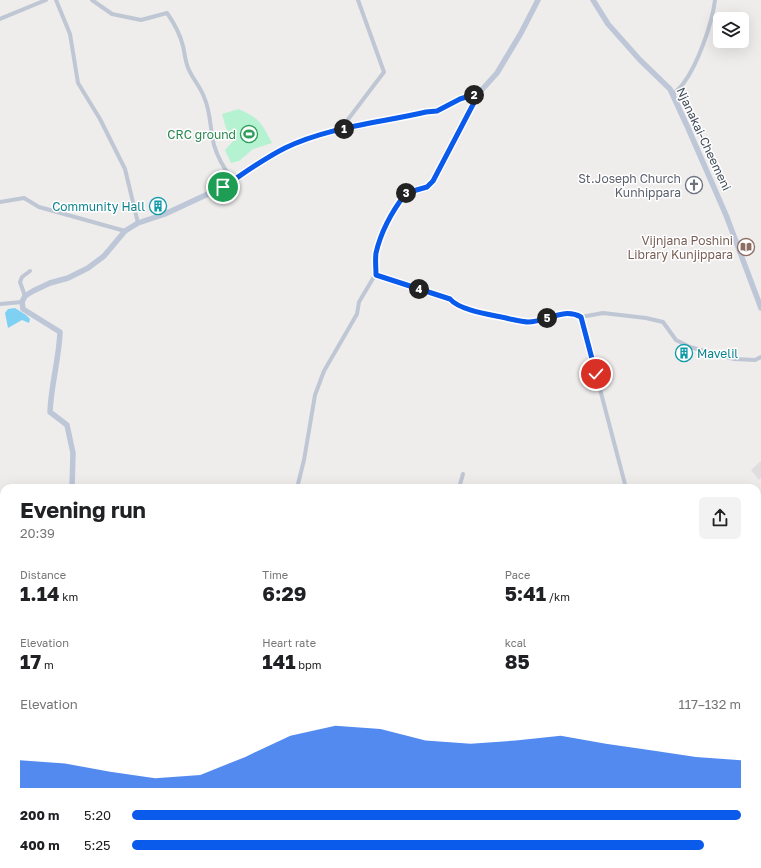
<!DOCTYPE html>
<html lang="en">
<head>
<meta charset="utf-8">
<style>
  :root { --surface:#fff; --page:#f2f2f2; --text:#202124; --muted:#757577; --accent:#0a5aeb }
  body { margin:0; font-family:"Golos Text",sans-serif; background:var(--page); color:var(--text); height:100vh; display:flex; flex-direction:column; font-size:15px; white-space:nowrap }
  * { box-sizing:border-box; margin:0 }
  p { font-size:13px; color:var(--muted) }
  .icon { flex:none; width:22px; height:22px; fill:none; stroke:currentColor; stroke-width:2; stroke-linecap:round; stroke-linejoin:round }
  .map { position:relative; flex:1; overflow:hidden }
  .panel { position:absolute; left:0px; top:484px; width:761px; height:384px; display:flex; flex-direction:column; background:var(--surface); border-radius:12px 12px 0 0; box-shadow:0 4px 16px #0002 }
  .panel>* { flex:none }
  .tools { position:absolute; left:713px; top:12px; display:grid; gap:8px }
  .tools a { display:grid; place-items:center; width:36px; height:36px; border-radius:6px; background:var(--surface); box-shadow:0 4px 16px #0002; font-size:20px }
  .pin { position:absolute; display:grid; place-items:center; width:34px; height:34px; color:#fff; margin:-17px; border:2px solid #fff; border-radius:50%; box-shadow:0 1px 4px #0007 }
  .km { position:absolute; width:20px; height:20px; margin:-10px; border-radius:50%; background:#222; color:#fff; font-size:11px; line-height:20px; text-align:center }
  .round { display:grid; place-items:center; flex:none; width:42px; height:42px; border-radius:6px; background:var(--page) }
  .overview { display:flex; align-items:center; justify-content:space-between; height:68px; padding:0 20px }
  h1 { font-size:22px; font-weight:700; line-height:30px }
  .stats { display:grid; grid-template-columns:repeat(3,1fr); gap:6px; height:68px; padding:4px 20px }
  .stats div { display:grid; align-content:center }
  .stats b { font-size:20px; font-weight:700 }
  .stats small { font-size:11px; font-weight:400 }
  .stats p { font-size:11px }
  .chart { height:112px; padding:8px 20px }
  .chart p { display:flex; justify-content:space-between }
  .chart svg { width:100%; height:72px; margin-top:4px; fill:var(--accent); opacity:.7 }
  ul { padding:0 20px; list-style:none; font-size:13px }
  li { display:grid; grid-template-columns:64px 48px 1fr; align-items:center; height:30px }
  li i { height:10px; border-radius:5px; background:var(--accent) }
  .map>svg:first-child { display:block }
</style>
</head>
<body>
<div class="map">
<svg width="761" height="868" viewBox="0 0 761 868">
  <rect width="100%" height="100%" fill="#efecec"/>
  <polygon fill="#e0ddde" points="761,461 761,478 759,480 751,470"/>
  <path fill="#b5f2d1" d="M239,109C260,119 261,122 272,143L253,149L239,161L231,163L225,150L234,140L226,128L222,114Z"/>
  <polygon fill="#7ed1f3" points="15,308 26,315 30,319 29,323 22,320 8,328 5,313 8,309"/>
  <g fill="none" stroke-linecap="round" stroke-linejoin="round">
    <g stroke="#7ed1f3" stroke-width="1.5">
      <polyline points="0,568 4,572"/>
      <polyline points="285,864 287,868"/>
    </g>
    <g stroke="#bec7d3" stroke-width="4">
      <polyline points="56,0 70,34 78,83 100,119 125,169 138,223"/>
      <path d="M92,0L112,14L141,20L167,13C174,23 180,34 183,46C185,54 185,62 189,70C193,79 201,88 204,97C211,112 210,130 214,145C218,159 225,170 233,181"/>
      <polyline points="0,19 46,0"/>
      <path d="M673,95C676,91 680,88 683,84C698,64 712,24 715,0"/>
      <polyline points="340,130 384,72 358,0"/>
      <polyline points="0,202 24,198 39,207 125,231"/>
      <path d="M375,275L450,299C460,311 495,315 510,319C516,320 523,322 528,322C547,322 563,307 581,317L603,313L646,318L663,322L676,340L690,347L734,359L755,360L761,357"/>
      <polyline points="25,296 20,282 22,277 30,271"/>
      <polyline points="0,304 22,302"/>
      <polyline points="581,317 626,488"/>
      <polyline points="297,488 304,460 315,395 324,371 357,314 359,302 375,275 376,254 381,234 406,193 427,187 433,181 479,93"/>
      <polyline points="459,488 463,474"/>
      <polyline points="0,511 4,513"/>
      <polyline points="757,650 761,649"/>
      <polyline points="0,733 4,733"/>
      <polyline points="757,855 761,856"/>
      <polyline points="243,868 246,864"/>
      <polyline points="534,868 535,864"/>
    </g>
    <g stroke="#bdc7d7" stroke-width="5.5">
      <polyline points="593,0 608,24 640,60 670,89 688,128 726,215 761,308"/>
      <path d="M72,488L73,453L67,425L50,412C51,385 59,359 60,332L23,309L22,302L25,296L33,291L50,283L68,278L88,268L104,256L125,231L138,223L165,214L223,187L257,165L285,148L316,136L426,112L437,111L460,99L479,93L497,73L521,33L538,0"/>
    </g>
  </g>
  <g fill="none" stroke-linecap="round" stroke-linejoin="round">
    <g stroke="#fff" stroke-width="8">
      <path id="route" d="M223,187C243,174 263,159 285,148C328,127 379,123 426,112L437,111L460,99L479,93L433,181L427,187L406,193C393,210 381,231 376,253C375,260 376,268 376,275L450,299C460,311 494,315 510,319C516,320 523,322 528,322C547,322 563,307 581,317L596,374"/>
    </g>
    <use href="#route" stroke="#0a5aeb" stroke-width="5"/>
  </g>
  <defs>
    <g id="stadium-ring" transform="scale(0.9)"><circle r="9.5" fill="#fff" stroke="#2e9e5b" stroke-width="1.5"/><path d="M0-5a6.5 5 0 1 0 0 10a6.5 5 0 1 0 0-10ZM-3.5-1.8h7v3.6h-7Z" fill="#2e9e5b"/></g>
    <g id="church-ring" transform="scale(0.9)"><circle r="9.5" fill="#fff" stroke="#6b7280" stroke-width="1.5"/><path d="M-1.2-6h2.4v3.5h3.3v2.4h-3.3V6h-2.4V-.1h-3.3v-2.4h3.3Z" fill="#6b7280"/></g>
    <g id="building-ring" transform="scale(0.9)"><circle r="9.5" fill="#fff" stroke="#0f9aa8" stroke-width="1.5"/><path d="M-4-6H4V6H1V3H-1V6H-4ZM-2.5-4.3h1.7v1.8h-1.7ZM.8-4.3h1.7v1.8H.8ZM-2.5-1h1.7V.8h-1.7ZM.8-1h1.7V.8H.8Z" fill="#0f9aa8"/></g>
    <g id="library-ring" transform="scale(0.9)"><circle r="9.5" fill="#fff" stroke="#8d6e63" stroke-width="1.5"/><path d="M-6-4Q-3-5.5-.7-3.5V5Q-3 3-6 4ZM6-4Q3-5.5 .7-3.5V5Q3 3 6 4Z" fill="#8d6e63"/></g>
  </defs>
  <g fill-rule="evenodd">
    <use href="#stadium-ring" x="249" y="134"/>
    <use href="#church-ring" x="694" y="185"/>
    <use href="#building-ring" x="158" y="206"/>
    <use href="#library-ring" x="746" y="247"/>
    <use href="#building-ring" x="684" y="353"/>
  </g>
  <g text-anchor="middle" dominant-baseline="central" stroke-width="3" stroke-linejoin="round" paint-order="stroke">
    <g font-size="12" fill="#27864d" stroke="#fff" text-anchor="end">
      <text x="236" y="134">CRC ground</text>
    </g>
    <g font-size="12" fill="#434e5b" stroke="#fff">
      <text transform="translate(704 139) rotate(65)">Njanakai-Cheemeni</text>
    </g>
    <g font-size="12" fill="#5b616d" stroke="#fff" text-anchor="end">
      <text x="681" y="178">St.Joseph Church<tspan x="681" dy="14">Kunhippara</tspan></text>
    </g>
    <g font-size="12" fill="#0d838f" stroke="#fff" text-anchor="end">
      <text x="145" y="206">Community Hall</text>
      <text x="697" y="353" text-anchor="start">Mavelil</text>
    </g>
    <g font-size="12" fill="#785e54" stroke="#fff" text-anchor="end">
      <text x="733" y="240">Vijnjana Poshini<tspan x="733" dy="14">Library Kunjippara</tspan></text>
    </g>
  </g>
</svg>
<div class="tools">
<a><svg class="icon" aria-label="layers" viewBox="0 0 24 24"><path d="M12 4l9 5-9 5-9-5zM3 14l9 5 9-5"/></svg></a>
</div>
<div class="pin" style="left:223px;top:187px;background:#1e9e55"><svg class="icon" aria-label="arrive" viewBox="0 0 24 24"><path d="M6 21V4h12l-3 4 3 4H6"/></svg></div>
<div class="pin" style="left:596px;top:374px;background:#d93025"><svg class="icon" aria-label="check" viewBox="0 0 24 24"><path d="M5 12l5 5 9-10"/></svg></div>
<b class="km" style="left:344px;top:129px">1</b>
<b class="km" style="left:474px;top:95px">2</b>
<b class="km" style="left:406px;top:193px">3</b>
<b class="km" style="left:419px;top:289px">4</b>
<b class="km" style="left:547px;top:318px">5</b>
<section class="panel">
<div class="overview"><div><h1>Evening run</h1><p>20:39</p></div><a class="round"><svg class="icon" aria-label="share" viewBox="0 0 24 24"><path d="M12 15V3M7 8l5-5 5 5M5 13v7h14v-7"/></svg></a></div>
<div class="stats">
<div><p>Distance</p><b>1.14<small> km</small></b></div>
<div><p>Time</p><b>6:29</b></div>
<div><p>Pace</p><b>5:41<small> /km</small></b></div>
</div>
<div class="stats">
<div><p>Elevation</p><b>17<small> m</small></b></div>
<div><p>Heart rate</p><b>141<small> bpm</small></b></div>
<div><p>kcal</p><b>85</b></div>
</div>
<div class="chart"><p><span>Elevation</span>117–132 m</p>
<svg viewBox="0 0 160 44" preserveAspectRatio="none"><path d="M0 44V27L10 29L20 34L30 38L40 36L50 25L60 12L70 6L80 8L90 15L100 17L110 15L120 12L130 17L140 21L150 25L160 27V44z"/></svg>
</div>
<ul>
<li><b>200 m</b>5:20<i style="width:100%"></i></li>
<li><b>400 m</b>5:25<i style="width:94%"></i></li>
</ul>
</section>
</div>
</body>
</html>
